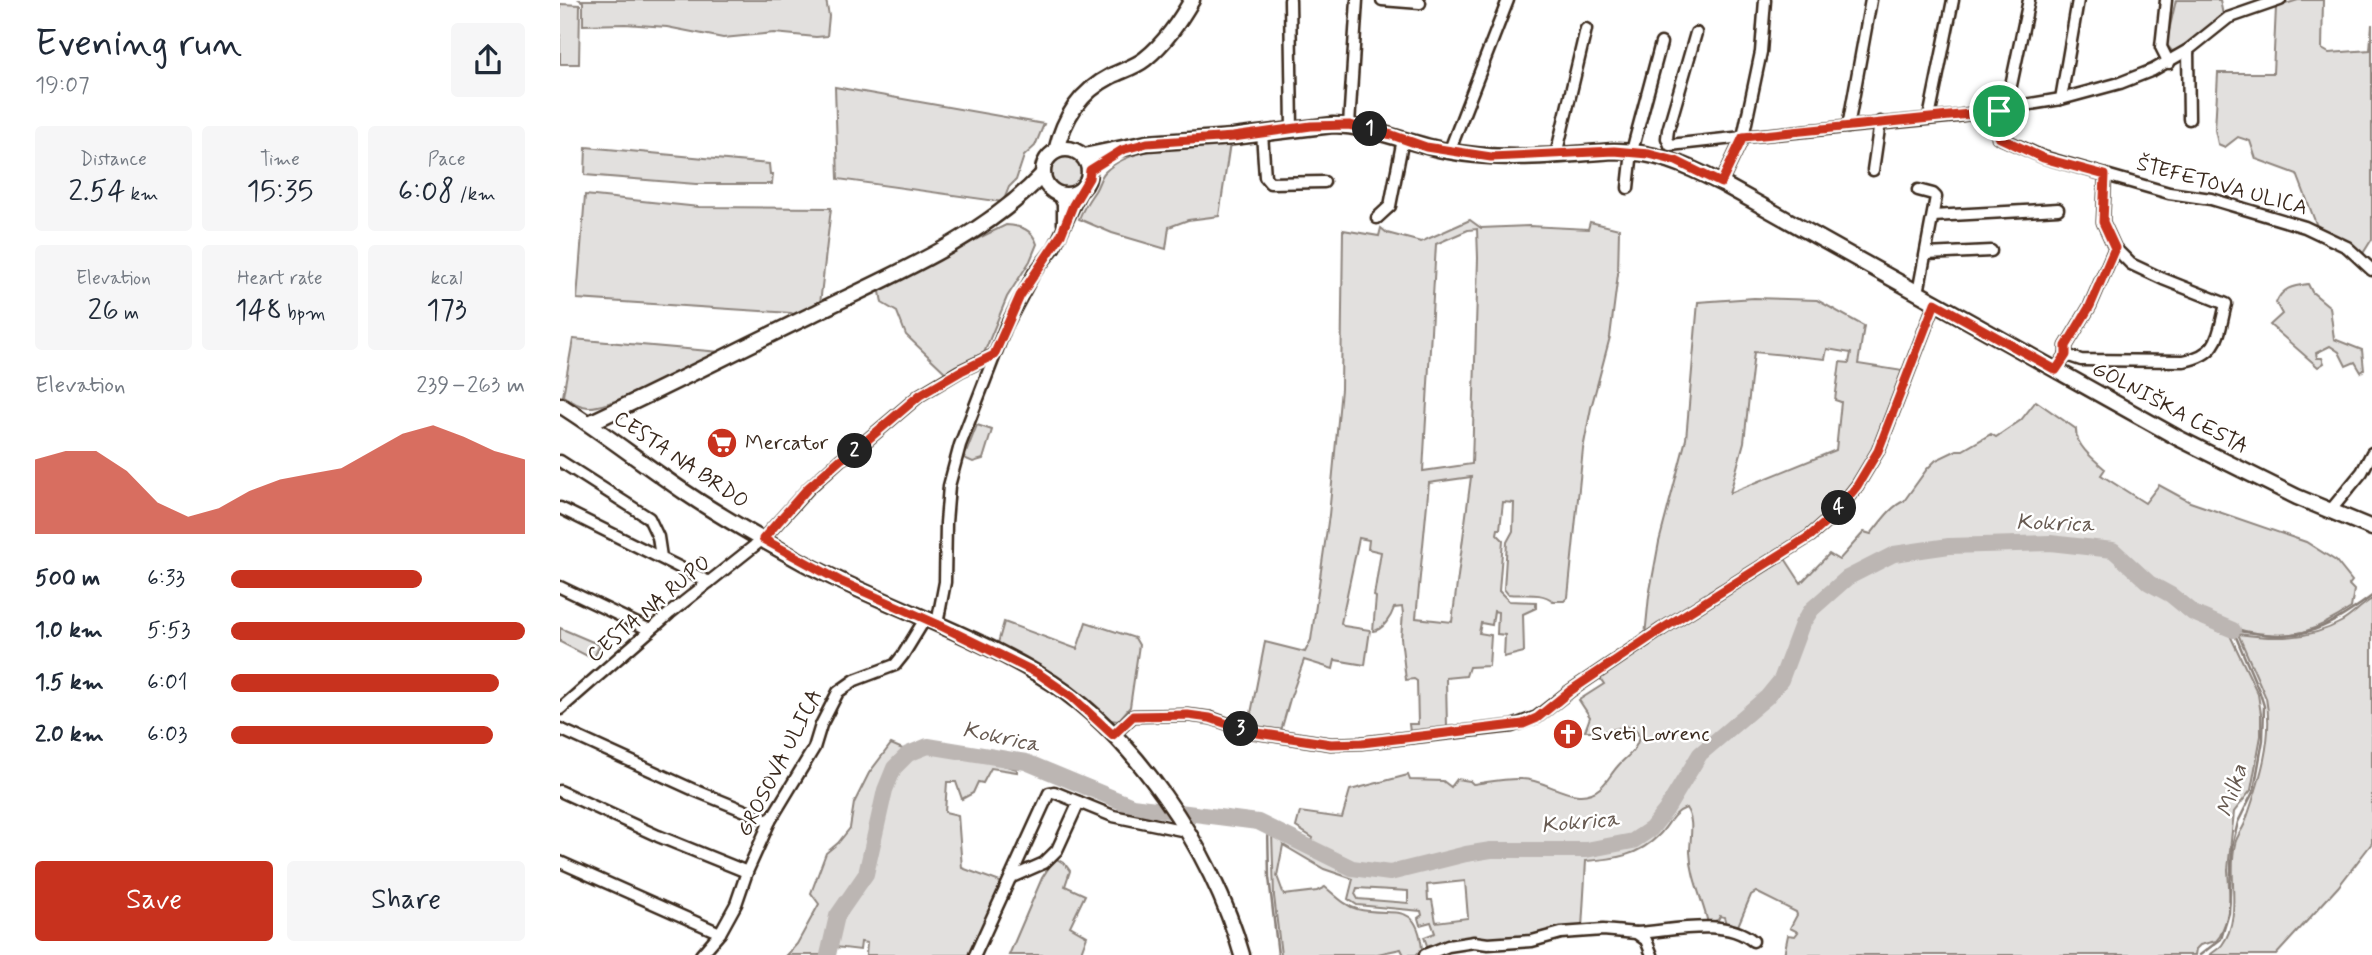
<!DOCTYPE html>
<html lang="en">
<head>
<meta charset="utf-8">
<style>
  :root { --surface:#fff; --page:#f6f6f7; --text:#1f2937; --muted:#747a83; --accent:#c8321e }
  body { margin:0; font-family:Mynerve,sans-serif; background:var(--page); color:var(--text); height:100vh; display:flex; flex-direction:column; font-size:26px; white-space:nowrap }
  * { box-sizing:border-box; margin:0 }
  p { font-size:23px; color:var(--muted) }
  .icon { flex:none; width:38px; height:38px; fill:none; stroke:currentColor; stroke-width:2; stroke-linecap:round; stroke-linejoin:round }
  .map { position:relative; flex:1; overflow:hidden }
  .side { display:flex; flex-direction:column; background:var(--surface); width:560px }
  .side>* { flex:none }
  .pin { position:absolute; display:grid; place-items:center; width:60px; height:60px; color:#fff; margin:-30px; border:4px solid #fff; border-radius:50%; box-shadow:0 2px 7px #0007 }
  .km { position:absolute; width:35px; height:35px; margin:-18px; border-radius:50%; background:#222; color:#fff; font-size:19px; line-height:35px; text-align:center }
  .round { display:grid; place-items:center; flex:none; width:74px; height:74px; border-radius:7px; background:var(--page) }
  .overview { display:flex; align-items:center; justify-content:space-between; height:119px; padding:0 35px }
  h1 { font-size:38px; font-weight:600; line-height:52px }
  .figures { display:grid; grid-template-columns:repeat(3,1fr); gap:10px; height:119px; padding:7px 35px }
  .figures div { display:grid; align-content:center; border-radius:7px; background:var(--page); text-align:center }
  .figures b { font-size:30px; font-weight:600 }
  .figures small { font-size:19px; font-weight:400 }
  .figures p { font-size:19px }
  .chart { height:196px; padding:14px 35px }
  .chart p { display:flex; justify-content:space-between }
  .chart svg { width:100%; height:126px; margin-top:7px; fill:var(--accent); opacity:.7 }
  .action { display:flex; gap:14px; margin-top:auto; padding:14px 35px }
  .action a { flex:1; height:80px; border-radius:7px; background:var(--accent); color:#fff; font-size:28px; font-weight:600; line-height:80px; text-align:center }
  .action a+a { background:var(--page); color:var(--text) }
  ul { padding:0 35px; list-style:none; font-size:23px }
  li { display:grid; grid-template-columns:112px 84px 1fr; align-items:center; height:52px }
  li i { height:18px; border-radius:9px; background:var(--accent) }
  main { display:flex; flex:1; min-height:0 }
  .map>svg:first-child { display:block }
</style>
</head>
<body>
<main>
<section class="side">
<div class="overview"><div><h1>Evening run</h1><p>19:07</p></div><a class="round"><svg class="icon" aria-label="share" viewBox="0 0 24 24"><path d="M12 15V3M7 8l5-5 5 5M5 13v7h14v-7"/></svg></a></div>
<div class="figures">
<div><p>Distance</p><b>2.54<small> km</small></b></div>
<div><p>Time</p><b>15:35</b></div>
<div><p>Pace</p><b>6:08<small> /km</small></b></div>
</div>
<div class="figures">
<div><p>Elevation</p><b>26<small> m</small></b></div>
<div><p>Heart rate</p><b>148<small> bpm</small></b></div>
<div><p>kcal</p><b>173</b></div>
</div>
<div class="chart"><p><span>Elevation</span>239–263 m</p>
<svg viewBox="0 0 160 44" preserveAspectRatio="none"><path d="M0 44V18L10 15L20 15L30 22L40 33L50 38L60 35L70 29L80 25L90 23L100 21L110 15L120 9L130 6L140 10L150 15L160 18V44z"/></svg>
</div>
<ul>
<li><b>500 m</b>6:33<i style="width:65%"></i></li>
<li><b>1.0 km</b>5:53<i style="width:100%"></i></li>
<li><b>1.5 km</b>6:01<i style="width:91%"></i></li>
<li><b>2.0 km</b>6:03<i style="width:89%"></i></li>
</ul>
<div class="action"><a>Save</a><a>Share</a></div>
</section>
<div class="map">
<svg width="1812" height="955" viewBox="0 0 1812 955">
  <rect width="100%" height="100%" fill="#fff"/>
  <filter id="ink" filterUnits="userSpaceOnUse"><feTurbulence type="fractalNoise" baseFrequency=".0143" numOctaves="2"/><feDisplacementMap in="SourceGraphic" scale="14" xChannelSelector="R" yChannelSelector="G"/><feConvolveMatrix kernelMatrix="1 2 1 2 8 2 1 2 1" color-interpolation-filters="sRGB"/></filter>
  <g filter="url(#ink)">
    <g fill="#e2e0de" stroke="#8e857e" stroke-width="2" fill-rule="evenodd">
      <polygon points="20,0 266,0 269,16 267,36 256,37 214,33 163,38 107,27 65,24 23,25 23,2"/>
      <polygon points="1616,0 1660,0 1663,15 1625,49 1612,51 1606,44"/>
      <polygon points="1738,0 1763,0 1762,49 1769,53 1810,50 1812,24 1812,239 1802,255 1770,232 1758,229 1737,174 1696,159 1690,141 1678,137 1665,147 1658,144 1655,130 1658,73 1713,73 1716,7"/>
      <polygon points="0,4 20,5 19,64 0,64"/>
      <polygon points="275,87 484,124 475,146 464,156 456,180 449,187 443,202 278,179"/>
      <path d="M670,143L659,216L628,220L609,227L606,249L552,233L519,219C523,208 528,201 535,191C539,185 540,177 545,172C571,145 634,146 670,143Z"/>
      <polygon points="26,147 209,164 210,174 213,174 212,184 136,184 25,175"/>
      <circle cx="506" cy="172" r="15"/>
      <polygon points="25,195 139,207 271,208 260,304 235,315 231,313 17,299"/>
      <path d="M910,220L921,228L969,226L1028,229L1030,222L1059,229L1058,274L1050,337L1031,408L1023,449L1008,597L1004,601H993C981,591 963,596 948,594L944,589L947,542L953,531L954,503L943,502L940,529H938L937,534L943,540L939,591L949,601L976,602V608L963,614L964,652L944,657L945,635L937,634L938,612L934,611L932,625L921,623L919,633L931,635L929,666L909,667L906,676L886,678L887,728L850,732L849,724H858L857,681L854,679L846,680L841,638L843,613L842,607L834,608C831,617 823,630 813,631L816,597L814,596L821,552L808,549L809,540L799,538L781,623L784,626L810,630L805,665L775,660L773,669L744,660L730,699L721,731L714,734L688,729L705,642L745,652L751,640L769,515L781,389L783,230L819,236L821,228L827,233L861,242ZM917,229L918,258L912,464L863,471L876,244L908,230ZM911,477L892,622L856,618L869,483Z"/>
      <path d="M446,225C461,226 472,229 477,244L470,261L447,297L422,358L388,375L346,335L337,312L322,303L319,286Z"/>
      <path d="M1748,284L1752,292L1770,307L1774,339L1802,350L1804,370L1801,372L1795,362L1786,366L1779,352L1770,346L1756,353L1757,358H1762L1764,363L1758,367L1710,325L1722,314L1716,303C1722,288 1732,286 1748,284Z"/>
      <path d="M1194,298L1257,300L1304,326L1298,364L1343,371L1342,378L1319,439L1306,463L1266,516L1241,539L1149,591L1142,600L1085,636L1089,596L1099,542L1126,439L1138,302ZM1267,349L1291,353L1289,363L1280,362L1275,400L1281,402L1276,450L1170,493L1184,442L1194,352L1265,359Z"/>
      <path d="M13,339L160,352C134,364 52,409 28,407C18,406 11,401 3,396Z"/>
      <path d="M1476,401L1516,429C1515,445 1533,459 1545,469L1541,475L1585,503L1599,485L1630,502L1746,542L1776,561L1792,581L1789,585L1794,590L1791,608C1776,618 1760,627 1743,632C1699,643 1650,623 1616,597L1613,598L1636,618L1669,633L1698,694L1701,714V736L1691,790L1674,812L1668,870L1670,902L1666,921L1660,936L1656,941L1640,945L1636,949L1635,955H1224L1228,935L1235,936L1238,932L1230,928L1237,915L1236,912L1196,892L1191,895L1178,926L1166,924L1164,917L1160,916L1158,920L1148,923C1142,898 1131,878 1130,852C1130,837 1135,821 1126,808C1112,813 1109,825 1099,835C1079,856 1054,859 1026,861L1022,928L974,937L921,940L899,938L868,948L864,937L875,933L871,922L860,925L858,918L862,915L861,911L797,905L788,899L793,879L764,869L723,845L717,876L724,895L757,891L765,887C775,895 785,906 797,909C832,918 857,898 862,949L856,955H844L841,949L813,955H721L714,896L712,834C749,847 780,874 820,876C853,878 882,862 913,856C922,855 931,856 940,856C947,856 954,854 961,853C1004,851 1051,863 1089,834C1128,803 1129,749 1179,727L1181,721L1223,683L1245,625L1297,575L1337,555L1391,549H1402L1405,546C1390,539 1374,548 1359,549C1352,550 1345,549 1338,550C1305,558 1255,587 1241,619C1230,645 1227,674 1207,696C1187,718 1157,730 1138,754C1116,780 1106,819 1074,836C1027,861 962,840 911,848C892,852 875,861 856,865C813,874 786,865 752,841L753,838L736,827L740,812L782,818L790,790L848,775L850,780L883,781L891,787L897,779L910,781L913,784C929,782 946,778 962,779C988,779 1016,808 1040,788C1047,782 1051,774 1057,767C1066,756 1076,753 1079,737L1077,732L1066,726L1047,731H1025L1030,717L1019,700L1044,684L1038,675L1224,557L1241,583L1269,554L1279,560L1304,532L1311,534C1320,523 1331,506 1344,501L1367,469L1376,460L1397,450H1403L1431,434L1436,437L1461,420ZM905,881L908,918L876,922L872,900H868L867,885ZM797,888L848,891V903L798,899L795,894Z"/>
      <polygon points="417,425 432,430 423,459 413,462 404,458"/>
      <path d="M1812,599V843L1778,887L1716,955H1650C1654,951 1659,949 1662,945C1683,917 1667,874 1675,844C1677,835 1684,828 1686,820C1699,783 1714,738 1706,698L1678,634C1713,639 1749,640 1781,622C1792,616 1800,606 1812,599Z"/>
      <polygon points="444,622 517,649 526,622 575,638 579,645 570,707 558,721 550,720 492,675 438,643"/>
      <polygon points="0,628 40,645 33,659 0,642"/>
      <polygon points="331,744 345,750 327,775 322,791 303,873 298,883 274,913 264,955 227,955 237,944 259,904 251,893 266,853 278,843 290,828 294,803 309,773"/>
      <polygon points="368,752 422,759 457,769 457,772 431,768 423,783 418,782 413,793 402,799 396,782 387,782 385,812 398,815 402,868 443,883 410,955 306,955 307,943 301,942 300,950 275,947 285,912 303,886 312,865 325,802 337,770 345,761"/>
      <polygon points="495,858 505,864 510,871 505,886 525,895 510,926 527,936 520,955 502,953 501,955 449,955 482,878"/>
    </g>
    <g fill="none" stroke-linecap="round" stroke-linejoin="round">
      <g stroke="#887e77" stroke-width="2.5">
        <polyline points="708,827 709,877 718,955"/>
        <path d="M1640,955L1661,939L1669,913L1672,847L1678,822L1694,790L1703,740L1704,706L1700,693L1673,630C1738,641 1759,635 1812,596"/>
      </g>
      <polyline stroke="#bcb6b3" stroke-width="16" points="268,955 277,916 306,874 325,790 334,768 348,754 368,746 466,762 572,806 698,822 792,868 830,873 906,854 931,850 1026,850 1073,841 1091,829 1106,810 1140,754 1207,697 1221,680 1242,624 1252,609 1287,578 1334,554 1389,546 1490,543 1553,550 1589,583 1611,595 1633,613 1673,630"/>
      <g stroke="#3b2a1e" stroke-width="15">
        <g id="street">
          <polyline points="730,0 732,129"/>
          <polyline points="822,0 860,3"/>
          <polyline points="1606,0 1601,47 1609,63"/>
          <polyline points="1136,33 1108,130 1107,138 1110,145 1183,137 1201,52 1205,0"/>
          <polyline points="1628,50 1629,119"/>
          <polyline points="1501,99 1518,0"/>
          <polyline points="1446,109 1469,0"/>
          <polyline points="1439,111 1438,137 1483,157 1609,193 1651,199 1745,227 1787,247 1812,270"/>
          <polyline points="1369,118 1393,0"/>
          <polyline points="789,125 797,0"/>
          <polyline points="1288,127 1311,0"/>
          <polyline points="702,133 705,177 710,183 764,182"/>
          <polyline points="889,152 948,0"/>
          <polyline points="996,155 1026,29"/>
          <polyline points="1313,170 1320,122"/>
          <polyline points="1161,183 1183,137 1397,116 1501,99 1560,83 1593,70 1628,50 1668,18 1720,0"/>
          <polyline points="1068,188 1072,151 1101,43"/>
          <polyline points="498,194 503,204 503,224"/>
          <polyline points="1373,216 1498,209"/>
          <polyline points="817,218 830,206 843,139"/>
          <polyline points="1366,254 1431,251"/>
          <polyline points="1358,293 1376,197 1373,194 1358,190"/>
          <polyline points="1506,355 1506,346 1530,306 1555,248"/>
          <path d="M1496,370L1506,355L1521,360L1624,361C1660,354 1658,335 1666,304L1603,279L1571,264L1555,248L1543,222L1545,175"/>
          <polyline points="0,461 89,518 98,537 101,557"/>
          <polyline points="0,508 149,582"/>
          <polyline points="1770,511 1802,472 1812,453"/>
          <polyline points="0,587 90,630"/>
          <polyline points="377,624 385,582 386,523 389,486 400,445 446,326 474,273 494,248 521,191"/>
          <polyline points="0,709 110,613 203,539 249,488 281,459 292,453 360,395 400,371 434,355"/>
          <polyline points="0,729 134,790 210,821"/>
          <polyline points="553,735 573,716 628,715 651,718 691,732 771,744 801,743 952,726 977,717 1010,691 1102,629 1250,536 1273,516 1297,486 1318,451 1375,303"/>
          <polyline points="0,791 98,836 187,872"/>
          <polyline points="0,862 160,933"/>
          <polyline points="452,877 484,863 497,850 519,802"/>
          <path d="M1076,933C1112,931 1164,917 1193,941"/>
          <polyline points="141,955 160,933 176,904 187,872 210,821 254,748 261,725 278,692 295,680 335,665 343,655 365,619"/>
          <polyline points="415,955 489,793 494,792 553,816 626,831"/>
          <polyline points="865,955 888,946 914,942 928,944 972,941 1001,933 1043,930 1076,933 1086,940 1092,955"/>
        </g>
      </g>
      <g stroke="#3b2a1e" stroke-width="19">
        <g id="secondary">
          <circle cx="506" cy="172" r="23"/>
          <path d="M496,151C504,117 520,92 551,76C563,70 575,67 585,59C605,43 619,22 632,0"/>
          <path d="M524,156L587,143L673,137L773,125C813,126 848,144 888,151C943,162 999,155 1054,151C1094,151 1126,165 1161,183L1618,438L1737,497L1812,528"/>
          <path d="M0,405C43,432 83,464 126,493C163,518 204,541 244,563C320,603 404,630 478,674C572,729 653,851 682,955"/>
          <path d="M29,423C104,388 178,350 253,314C332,275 422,239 483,174"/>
        </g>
      </g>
      <use href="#street" stroke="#fff" stroke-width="10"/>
      <use href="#secondary" stroke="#fff" stroke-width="14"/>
    </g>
  </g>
  <g fill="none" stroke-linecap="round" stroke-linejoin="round" filter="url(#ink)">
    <g stroke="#fff" stroke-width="14">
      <polygon id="route" points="1439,111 1438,137 1483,158 1545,175 1543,222 1555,248 1530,306 1506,346 1506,355 1496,370 1375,303 1318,451 1297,486 1273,516 1250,536 1102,629 1010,691 977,718 963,724 802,743 771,744 691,732 650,718 628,715 573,716 553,735 512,697 479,674 377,624 280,581 203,539 248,488 281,459 292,453 360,395 401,371 434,355 460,296 501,235 513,205 529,178 530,170 562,150 587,143 673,137 751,126 789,125 832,135 866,147 931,157 1054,151 1089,154 1116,161 1161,183 1183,137"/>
    </g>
    <use href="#route" stroke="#c8321e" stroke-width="9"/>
  </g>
  <defs>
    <g id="supermarket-disc" transform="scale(1.575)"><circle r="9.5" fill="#c8321e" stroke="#fff"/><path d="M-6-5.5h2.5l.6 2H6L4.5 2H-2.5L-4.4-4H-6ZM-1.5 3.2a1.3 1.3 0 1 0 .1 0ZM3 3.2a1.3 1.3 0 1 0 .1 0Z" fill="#fff"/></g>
    <g id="church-disc" transform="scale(1.575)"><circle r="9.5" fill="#c8321e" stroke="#fff"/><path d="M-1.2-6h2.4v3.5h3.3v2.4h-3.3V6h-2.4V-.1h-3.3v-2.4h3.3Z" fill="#fff"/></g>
  </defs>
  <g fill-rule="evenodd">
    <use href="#supermarket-disc" x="162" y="443"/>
    <use href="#church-disc" x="1008" y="734"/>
  </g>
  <g text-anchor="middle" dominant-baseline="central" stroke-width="5" stroke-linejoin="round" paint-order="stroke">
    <g font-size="21" fill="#3b2a1e" stroke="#fff">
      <text transform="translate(1662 186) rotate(15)">ŠTEFETOVA ULICA</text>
      <text transform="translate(1610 408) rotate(28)">GOLNIŠKA CESTA</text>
      <text transform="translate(121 460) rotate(34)">CESTA NA BRDO</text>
      <text transform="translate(89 609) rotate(-40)">CESTA NA RUPO</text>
      <text transform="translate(220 763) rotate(-63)">GROSOVA ULICA</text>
    </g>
    <g font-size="21" fill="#3b2a1e" stroke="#fff" text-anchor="start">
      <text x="185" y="443">Mercator</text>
      <text x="1031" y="734">Sveti Lovrenc</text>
    </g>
    <g font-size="23" font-style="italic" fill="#685b52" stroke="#fff">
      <text transform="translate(1495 524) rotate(2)">Kokrica</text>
      <text transform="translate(441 738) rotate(12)">Kokrica</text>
      <text transform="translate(1673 791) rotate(-72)">Milka</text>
      <text transform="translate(1020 823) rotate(-5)">Kokrica</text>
    </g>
  </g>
</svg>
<div class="pin" style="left:1439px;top:111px;background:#1e9e55"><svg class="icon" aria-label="arrive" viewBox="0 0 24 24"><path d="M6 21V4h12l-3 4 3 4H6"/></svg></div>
<b class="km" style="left:810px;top:129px">1</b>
<b class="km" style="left:295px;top:451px">2</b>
<b class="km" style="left:681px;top:729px">3</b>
<b class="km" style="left:1279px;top:508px">4</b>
</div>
</main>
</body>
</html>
